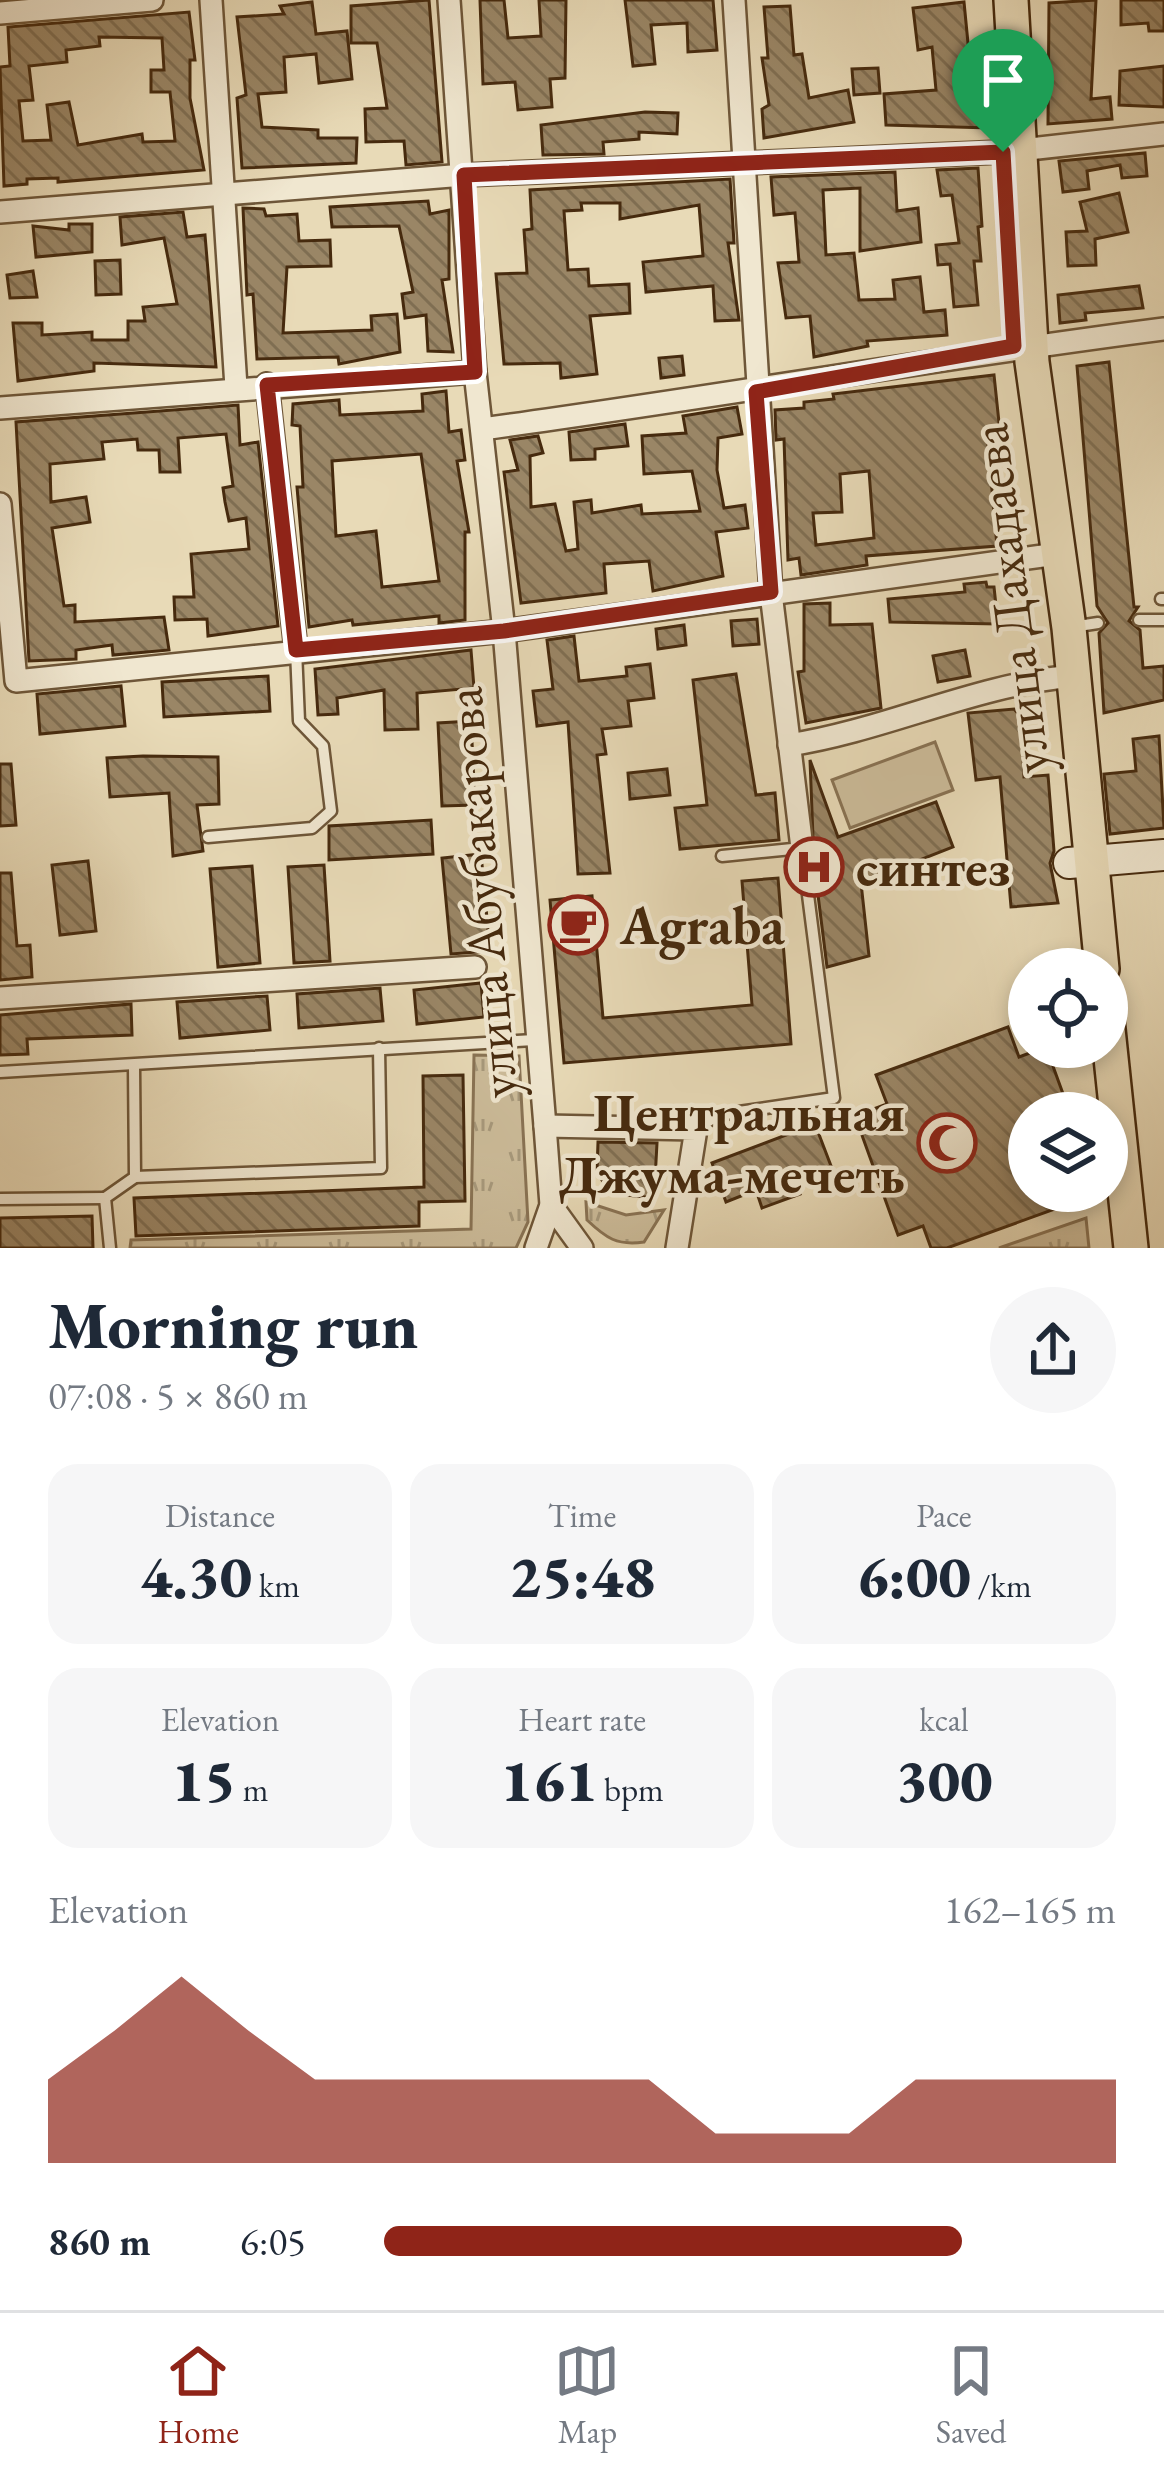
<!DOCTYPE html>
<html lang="en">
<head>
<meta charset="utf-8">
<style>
  :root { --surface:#fff; --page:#f6f6f7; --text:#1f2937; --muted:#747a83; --line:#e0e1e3; --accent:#8f2418 }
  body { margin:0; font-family:"EB Garamond",serif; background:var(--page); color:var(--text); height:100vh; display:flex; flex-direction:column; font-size:45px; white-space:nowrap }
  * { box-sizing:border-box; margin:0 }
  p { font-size:39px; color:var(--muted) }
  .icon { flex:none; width:66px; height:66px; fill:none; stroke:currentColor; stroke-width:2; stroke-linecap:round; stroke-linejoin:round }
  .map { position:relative; height:1248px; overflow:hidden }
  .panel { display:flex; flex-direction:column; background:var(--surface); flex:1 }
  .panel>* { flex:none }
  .controls { position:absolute; left:1008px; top:948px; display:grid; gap:24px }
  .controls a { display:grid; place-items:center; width:120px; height:120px; border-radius:50%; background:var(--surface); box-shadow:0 6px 18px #0003; font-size:60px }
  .pin { position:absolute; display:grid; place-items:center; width:102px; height:102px; color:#fff; margin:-123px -51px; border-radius:50% 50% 50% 0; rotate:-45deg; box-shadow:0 0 12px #0007 }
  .pin .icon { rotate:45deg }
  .round { display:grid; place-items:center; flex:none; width:126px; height:126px; border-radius:63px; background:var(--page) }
  .summary { display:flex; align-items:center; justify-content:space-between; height:204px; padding:0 48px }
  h1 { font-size:66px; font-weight:800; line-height:90px }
  .metrics { display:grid; grid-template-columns:repeat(3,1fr); gap:18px; height:204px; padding:12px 48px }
  .metrics div { display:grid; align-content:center; border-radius:30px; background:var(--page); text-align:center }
  .metrics b { font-size:60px; font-weight:800 }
  .metrics small { font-size:33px; font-weight:400 }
  .metrics p { font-size:33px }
  .chart { height:336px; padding:24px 48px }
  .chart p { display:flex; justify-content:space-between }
  .chart svg { width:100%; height:216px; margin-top:12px; fill:var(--accent); opacity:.7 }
  ul { padding:0 48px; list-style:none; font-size:39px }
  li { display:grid; grid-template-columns:192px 144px 1fr; align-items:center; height:90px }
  li i { height:30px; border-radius:15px; background:var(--accent) }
  .dock { display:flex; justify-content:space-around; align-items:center; height:168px; border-top:3px solid var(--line); background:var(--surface); font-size:33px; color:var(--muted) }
  .dock a { display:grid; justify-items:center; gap:6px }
  .dock .selected { color:var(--accent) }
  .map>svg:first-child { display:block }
</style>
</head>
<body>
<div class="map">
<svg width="1164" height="1248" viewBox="0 0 1164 1248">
  <defs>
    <pattern id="grass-tufts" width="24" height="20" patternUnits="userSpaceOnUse" patternTransform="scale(3)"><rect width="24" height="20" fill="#ccbc9a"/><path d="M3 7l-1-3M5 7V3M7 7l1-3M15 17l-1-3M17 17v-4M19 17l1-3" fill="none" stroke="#a7997c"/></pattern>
    <pattern id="building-back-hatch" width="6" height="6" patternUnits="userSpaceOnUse" patternTransform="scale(3)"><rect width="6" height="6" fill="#9a8666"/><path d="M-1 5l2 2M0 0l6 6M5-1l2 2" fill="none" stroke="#7f6e52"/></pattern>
  </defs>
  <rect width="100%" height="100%" fill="#e8dab7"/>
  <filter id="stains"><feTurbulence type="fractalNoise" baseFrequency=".00167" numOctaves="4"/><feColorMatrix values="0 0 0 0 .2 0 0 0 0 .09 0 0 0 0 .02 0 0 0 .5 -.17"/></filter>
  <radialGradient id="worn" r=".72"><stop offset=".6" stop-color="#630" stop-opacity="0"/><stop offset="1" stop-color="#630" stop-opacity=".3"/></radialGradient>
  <g fill="url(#grass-tufts)" stroke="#897354" stroke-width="3">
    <polygon points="474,1055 519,1056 528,1222 516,1248 130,1248 131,1240 471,1229"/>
    <path d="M586,1202L626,1215L664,1210L644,1242C617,1246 606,1238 587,1220Z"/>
    <polygon points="1086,1218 1089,1248 999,1248"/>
  </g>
  <polygon fill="#ccbc9a" stroke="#897354" stroke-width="3" points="935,742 953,790 850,828 832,780"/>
  <g fill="url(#building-back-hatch)" stroke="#462a0e" stroke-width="3" fill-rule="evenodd">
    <polygon points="429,0 442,162 406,165 404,141 366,142 365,109 387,108 377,43 351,43 351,6"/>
    <polygon points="480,0 504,0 508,38 541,36 539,0 566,0 565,78 550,79 552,107 518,110 515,82 483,84"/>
    <polygon points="625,0 713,0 717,50 688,52 687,23 651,25 655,64 633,66"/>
    <polygon points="1096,0 1091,99 1110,97 1112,119 1048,124 1049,3"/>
    <polygon points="1121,0 1164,0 1164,31 1149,31 1148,23 1121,25"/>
    <polygon points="312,2 316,34 347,31 352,79 319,83 316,54 284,57 286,92 258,94 262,127 318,130 318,138 357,138 356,163 242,168 237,98 246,95 237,17 284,14 280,6"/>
    <polygon points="964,2 971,74 987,72 989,128 886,125 884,94 936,90 932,47 918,50 913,8"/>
    <polygon points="790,6 794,55 802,54 809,98 848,90 854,122 764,138 762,109 769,105 762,58 768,58 764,7"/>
    <path d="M189,12L195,60H190V98L204,170L58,182V178L27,179V184L4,186L0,67L10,66L8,27ZM99,37L162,38L164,70H151V92H170L175,141L143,142L142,134L78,145L69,102L47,105L51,140L23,141L19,101L33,100L29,66L67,62L66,50L100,46Z"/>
    <polygon points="1164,66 1164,107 1119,105 1120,71"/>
    <polygon points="878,68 880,93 854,95 852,69"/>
    <polygon points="645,112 678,113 677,134 639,132 639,139 603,142 604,154 543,155 541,125"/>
    <polygon points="1145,153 1147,176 1122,178 1120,165 1087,171 1089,189 1063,192 1059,161"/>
    <polygon points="978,168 982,226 978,227 981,261 974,261 978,305 954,307 950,264 938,265 936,245 959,243 952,195 941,196 937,170"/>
    <polygon points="895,172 897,211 918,208 921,242 860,251 860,188 823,190 826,255 854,253 859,300 895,299 893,280 920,277 924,312 945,310 947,335 867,341 868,346 814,357 810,316 786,318 778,263 799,262 795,213 774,215 771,177"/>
    <polygon points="730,179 734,243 728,243 739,320 715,321 713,286 646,292 643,262 703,256 699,205 620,219 620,203 581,203 582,210 564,211 568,270 588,269 589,286 629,284 630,313 590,316 597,374 561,378 560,363 504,364 496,274 527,273 524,230 532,229 530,190"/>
    <polygon points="1119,193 1128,232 1095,239 1096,265 1068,266 1066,232 1087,231 1080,202"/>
    <polygon points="428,201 430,214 449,210 449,279 442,280 453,352 428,351 426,315 405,318 402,294 413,292 399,226 332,227 330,207"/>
    <polygon points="243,208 264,209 266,216 297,214 299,241 330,240 331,266 287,267 283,333 372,330 371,316 397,314 400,352 339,364 338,357 257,359 253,294 247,295"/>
    <polygon points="183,212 187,237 205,235 216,367 94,363 94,371 18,381 13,323 42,323 42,335 92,332 92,340 128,340 128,321 145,321 143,307 177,304 164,238 122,245 120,217"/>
    <polygon points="69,224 92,224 92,252 36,257 33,226 69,230"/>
    <polygon points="120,260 121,294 96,295 95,261"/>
    <polygon points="33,271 37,297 10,298 7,275"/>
    <polygon points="1139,286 1143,308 1085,313 1086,320 1060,323 1058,295"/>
    <polygon points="682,356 684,375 661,378 659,358"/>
    <polygon points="1109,362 1134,607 1138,607 1129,621 1140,630 1143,668 1164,666 1164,700 1104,713 1099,633 1108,623 1097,606 1077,366"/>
    <path d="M994,375L1000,432L987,434L997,546L866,556L867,565L801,575L799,558L788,560L784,439L776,440L775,410L804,408V402L834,399L833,394ZM869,471L874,538L816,545L813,513L842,512L840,474Z"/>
    <path d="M446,391L449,432L461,430L465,460L457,461L469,532H465V620L439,623V616L353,625L352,620L309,627L297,487H303L300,426L292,425L293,404L339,400L340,415L423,411L422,394ZM421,454L439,581L382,587L376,531L336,536L332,461Z"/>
    <polygon points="238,405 240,445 258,442 278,626 208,636 207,619 175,620 174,597 194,597 191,554 249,549 246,518 229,521 225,502 223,488 233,486 226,434 178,438 180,472 160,472 159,450 138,450 137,439 102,442 104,459 50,464 51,502 86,497 90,522 52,528 64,606 75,605 75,622 164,617 169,650 113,655 112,645 76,650 76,659 29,661 16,422"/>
    <polygon points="737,407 742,434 718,438 717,470 724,508 745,505 748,528 716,532 723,576 653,591 649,561 604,564 606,593 521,603 504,472 518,470 510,440 538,436 543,453 530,456 531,507 555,504 566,551 578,549 574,502 591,500 592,513 641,505 642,514 700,511 692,471 644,474 642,436 686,433 683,416"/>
    <polygon points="625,424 628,446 595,449 595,459 571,460 569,432"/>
    <polygon points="986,582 987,587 994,587 998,624 890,622 888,599 965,592 964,584"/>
    <polygon points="830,603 830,625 872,624 881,708 806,723 798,672 804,671 804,604"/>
    <polygon points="757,619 759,644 733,646 731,621"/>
    <polygon points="684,625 686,645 658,649 656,629"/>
    <polygon points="574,636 579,681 627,676 626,667 650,664 654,698 628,701 631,726 602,729 606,754 597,755 610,873 578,874 568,722 537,726 533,691 553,689 547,640"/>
    <polygon points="471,650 474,688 417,693 418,729 385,730 384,690 337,698 338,714 318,715 315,669"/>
    <polygon points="965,650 970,676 938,682 933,656"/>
    <polygon points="736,674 756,795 775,793 779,840 680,849 675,808 707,805 693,680"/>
    <polygon points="268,676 270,711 164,717 162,682"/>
    <polygon points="121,686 125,726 40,734 37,694"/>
    <polygon points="1014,709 1021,717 1024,777 1048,775 1054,851 1050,863 1058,903 1011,907 1000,777 976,780 968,713"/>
    <polygon points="471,721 475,805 442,806 438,723"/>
    <polygon points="1159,736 1164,828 1110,834 1104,774 1136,771 1133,739"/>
    <polygon points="143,756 218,757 219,804 197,805 203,851 173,856 169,793 110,797 107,758"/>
    <polygon points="810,760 838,837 936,802 953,847 861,883 869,956 827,967 814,863"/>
    <polygon points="0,764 11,764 16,825 0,826"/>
    <polygon points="667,769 670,795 630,799 628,773"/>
    <polygon points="431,820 433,854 329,860 329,826"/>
    <polygon points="481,854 490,951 451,954 442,858"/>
    <polygon points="88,861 96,931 60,935 52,865"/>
    <polygon points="324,865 330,961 294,963 288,867"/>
    <polygon points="252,866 260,963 218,967 210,869"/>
    <polygon points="0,873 11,873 17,946 30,945 32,977 0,980"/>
    <polygon points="778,878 791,1044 564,1063 550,900 592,896 603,1018 752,1005 742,881"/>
    <polygon points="481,983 484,1017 417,1024 414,990"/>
    <polygon points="380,988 383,1021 299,1028 297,994"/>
    <polygon points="267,996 270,1030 180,1038 177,1002"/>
    <polygon points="131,1004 132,1035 27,1039 28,1054 0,1055 0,1015"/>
    <polygon points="1008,1027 1019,1057 1046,1047 1070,1113 1029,1113 1029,1191 1070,1191 1074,1202 947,1248 931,1248 923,1226 898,1235 855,1116 887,1104 876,1075"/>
    <polygon points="463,1075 465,1201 419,1202 419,1226 136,1236 134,1198 424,1187 423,1076"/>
    <polygon points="815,1124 831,1166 795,1180 800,1194 762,1208 756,1190 726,1202 712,1163"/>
    <polygon points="598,1142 657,1143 654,1198 609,1193 597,1171"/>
    <polygon points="92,1216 93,1248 0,1248 0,1218"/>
  </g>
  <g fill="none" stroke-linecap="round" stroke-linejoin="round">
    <g stroke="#6e5638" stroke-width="15">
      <g id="service">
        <polyline points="1161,599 1164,599"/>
        <polyline points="1139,620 1164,620"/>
        <polyline points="1072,627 1098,623"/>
        <polyline points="208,837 312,828 331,811 323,746 299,721 296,650"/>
        <polyline points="0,1072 534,1040"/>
        <polyline points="696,1129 718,1115 834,1098 802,848 722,856"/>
        <polyline points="135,1177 381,1168 379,1048"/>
        <polyline points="0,1199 105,1198"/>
        <polyline points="110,1248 105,1198 135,1177 134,1067"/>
      </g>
    </g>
    <g stroke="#6e5638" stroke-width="26">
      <g id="minor">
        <polyline points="211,0 236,387"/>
        <polyline points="449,0 475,372 504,631 545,1126 551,1205 536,1248"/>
        <polyline points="734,0 771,593 802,848"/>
        <polyline points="0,13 152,0"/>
        <polyline points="0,212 464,175 1003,152 1164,134"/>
        <polyline points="267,384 296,650"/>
        <polyline points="0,408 475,372"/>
        <path d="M482,429C710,398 936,358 1164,329"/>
        <polyline points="0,504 16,681 504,631 1057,554"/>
        <path d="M789,745C886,730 974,685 1073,676"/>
        <polyline points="0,998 475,967"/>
        <polyline points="545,1126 696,1129 677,1248"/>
        <polyline points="551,1205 582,1248"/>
      </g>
    </g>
    <g stroke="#462a0e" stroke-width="34">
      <polyline id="secondary" points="1069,863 1164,855"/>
    </g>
    <g stroke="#462a0e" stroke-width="38">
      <g id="primary">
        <polyline points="1011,0 1032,362 1069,628 1102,969"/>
        <polyline points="1107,1020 1131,1248"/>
      </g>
    </g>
    <use href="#service" stroke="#f0e7d0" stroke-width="10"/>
    <use href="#minor" stroke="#f0e7d0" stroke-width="21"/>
    <use href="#secondary" stroke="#f0e7d0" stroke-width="30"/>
    <use href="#primary" stroke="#e8dab7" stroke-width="33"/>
  </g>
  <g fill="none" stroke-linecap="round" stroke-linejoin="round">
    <g stroke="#fff" stroke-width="24">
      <polygon id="route" points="1003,152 1014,346 756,392 771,592 504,631 296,650 267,385 475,372 464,175"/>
    </g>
    <use href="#route" stroke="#8f2418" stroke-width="15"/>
  </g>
  <defs>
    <g id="hospital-ring" transform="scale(3)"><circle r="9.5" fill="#f0e7d0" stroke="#8f2418" stroke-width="1.5"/><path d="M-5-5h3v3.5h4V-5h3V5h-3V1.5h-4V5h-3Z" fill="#8f2418"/></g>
    <g id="cafe-ring" transform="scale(3)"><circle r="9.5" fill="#f0e7d0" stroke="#8f2418" stroke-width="1.5"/><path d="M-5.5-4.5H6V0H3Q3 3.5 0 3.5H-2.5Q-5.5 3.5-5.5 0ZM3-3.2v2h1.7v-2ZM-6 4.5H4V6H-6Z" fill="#8f2418"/></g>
    <g id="mosque-ring" transform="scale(3)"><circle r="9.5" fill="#f0e7d0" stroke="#8f2418" stroke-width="1.5"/><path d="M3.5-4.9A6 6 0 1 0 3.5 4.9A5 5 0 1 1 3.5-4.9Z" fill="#8f2418"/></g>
  </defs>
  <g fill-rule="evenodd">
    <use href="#hospital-ring" x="814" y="867"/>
    <use href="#cafe-ring" x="578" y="925"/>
    <use href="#mosque-ring" x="947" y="1143"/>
  </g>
  <g text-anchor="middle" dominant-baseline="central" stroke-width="9" stroke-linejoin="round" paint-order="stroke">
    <g font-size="54" fill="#462a0e" stroke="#f0e7d0">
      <text transform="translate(1009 599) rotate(-97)">улица Дахадаева</text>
      <text transform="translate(480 893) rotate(-95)">улица Абубакарова</text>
    </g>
    <g font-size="54" font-weight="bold" fill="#462a0e" stroke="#f0e7d0" text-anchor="start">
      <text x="856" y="867">синтез</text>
      <text x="620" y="925">Agraba</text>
      <text x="905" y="1112" text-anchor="end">Центральная<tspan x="905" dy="62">Джума-мечеть</tspan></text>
    </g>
  </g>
  <rect width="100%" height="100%" filter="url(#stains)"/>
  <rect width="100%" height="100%" fill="url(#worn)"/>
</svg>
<div class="controls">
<a><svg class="icon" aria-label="locate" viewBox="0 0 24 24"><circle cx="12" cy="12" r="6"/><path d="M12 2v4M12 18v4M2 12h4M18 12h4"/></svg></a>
<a><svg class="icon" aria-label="layers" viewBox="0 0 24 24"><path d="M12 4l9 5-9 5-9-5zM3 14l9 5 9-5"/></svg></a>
</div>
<div class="pin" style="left:1003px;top:152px;background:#1e9e55"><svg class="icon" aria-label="arrive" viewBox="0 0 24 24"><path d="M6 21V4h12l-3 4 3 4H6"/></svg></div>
</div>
<section class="panel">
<div class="summary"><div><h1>Morning run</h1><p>07:08 · 5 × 860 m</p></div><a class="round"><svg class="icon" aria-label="share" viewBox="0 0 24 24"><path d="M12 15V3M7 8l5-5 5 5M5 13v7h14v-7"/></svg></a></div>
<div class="metrics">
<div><p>Distance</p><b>4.30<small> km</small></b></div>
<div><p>Time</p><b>25:48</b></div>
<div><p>Pace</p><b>6:00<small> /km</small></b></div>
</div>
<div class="metrics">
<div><p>Elevation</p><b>15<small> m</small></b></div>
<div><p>Heart rate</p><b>161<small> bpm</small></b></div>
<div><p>kcal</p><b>300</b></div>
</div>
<div class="chart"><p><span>Elevation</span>162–165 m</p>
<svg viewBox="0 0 160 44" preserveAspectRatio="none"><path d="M0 44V27L10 17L20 6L30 17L40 27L50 27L60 27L70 27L80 27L90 27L100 38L110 38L120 38L130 27L140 27L150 27L160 27V44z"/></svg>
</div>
<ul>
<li><b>860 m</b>6:05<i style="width:79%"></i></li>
</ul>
</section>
<nav class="dock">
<a class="selected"><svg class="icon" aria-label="home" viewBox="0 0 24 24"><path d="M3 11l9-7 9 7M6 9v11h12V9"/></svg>Home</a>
<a><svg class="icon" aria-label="map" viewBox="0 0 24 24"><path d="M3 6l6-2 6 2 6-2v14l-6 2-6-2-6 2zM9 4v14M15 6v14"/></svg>Map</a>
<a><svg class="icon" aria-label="saved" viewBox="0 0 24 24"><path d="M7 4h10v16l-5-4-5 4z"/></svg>Saved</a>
</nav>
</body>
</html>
